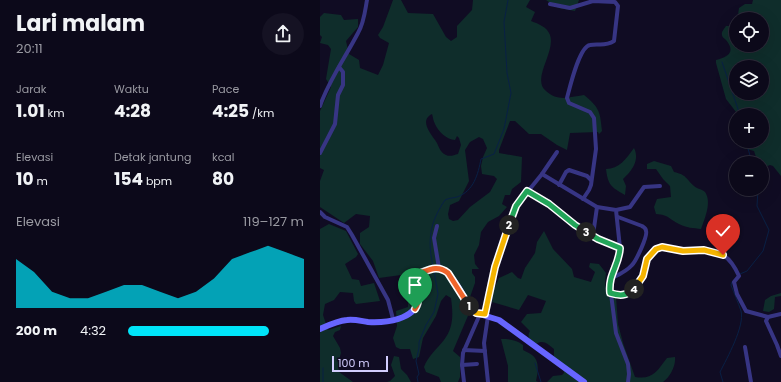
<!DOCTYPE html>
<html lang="id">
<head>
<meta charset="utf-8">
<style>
  :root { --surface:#0c091a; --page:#151223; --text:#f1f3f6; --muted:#9a9aa2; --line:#2c2a39; --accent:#00e4f9 }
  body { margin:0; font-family:Poppins,sans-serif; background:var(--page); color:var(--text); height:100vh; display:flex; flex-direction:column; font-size:15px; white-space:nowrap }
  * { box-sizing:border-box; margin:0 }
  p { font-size:13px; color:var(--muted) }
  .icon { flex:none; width:22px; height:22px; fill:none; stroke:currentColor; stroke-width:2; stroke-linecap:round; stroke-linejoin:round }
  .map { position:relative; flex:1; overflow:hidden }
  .side { display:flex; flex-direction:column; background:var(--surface); width:320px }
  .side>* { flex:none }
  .fabs { position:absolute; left:409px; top:12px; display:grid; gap:8px }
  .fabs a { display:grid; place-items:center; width:40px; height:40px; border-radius:50%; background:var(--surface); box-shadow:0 4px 16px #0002,0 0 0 1px var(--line); font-size:20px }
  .scale { position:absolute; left:12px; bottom:10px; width:56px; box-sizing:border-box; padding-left:4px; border:2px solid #d3ceff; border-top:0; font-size:11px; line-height:14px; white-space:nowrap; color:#d3ceff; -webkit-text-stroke:3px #100c23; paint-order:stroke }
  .pin { position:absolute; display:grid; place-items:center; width:34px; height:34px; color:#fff; margin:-41px -17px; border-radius:50% 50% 50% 0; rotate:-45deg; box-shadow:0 0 4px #0007 }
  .pin .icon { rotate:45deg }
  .km { position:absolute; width:20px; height:20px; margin:-10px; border-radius:50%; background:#222; color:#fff; font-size:11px; line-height:20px; text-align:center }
  .round { display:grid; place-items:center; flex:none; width:42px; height:42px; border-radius:21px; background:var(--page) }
  .headline { display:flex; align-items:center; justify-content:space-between; height:68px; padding:0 16px }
  h1 { font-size:22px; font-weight:700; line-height:30px }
  .stats { display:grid; grid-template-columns:repeat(3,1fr); gap:6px; height:68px; padding:4px 16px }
  .stats div { display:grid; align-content:center }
  .stats b { font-size:17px; font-weight:700 }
  .stats small { font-size:11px; font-weight:400 }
  .stats p { font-size:11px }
  .chart { height:112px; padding:8px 16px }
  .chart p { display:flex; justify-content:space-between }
  .chart svg { width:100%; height:72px; margin-top:4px; fill:var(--accent); opacity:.7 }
  ul { padding:0 16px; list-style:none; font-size:13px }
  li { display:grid; grid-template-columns:64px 48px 1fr; align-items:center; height:30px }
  li i { height:10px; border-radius:5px; background:var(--accent) }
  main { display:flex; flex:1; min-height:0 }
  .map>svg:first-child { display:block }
</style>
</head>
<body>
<main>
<section class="side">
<div class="headline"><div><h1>Lari malam</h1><p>20:11</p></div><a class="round"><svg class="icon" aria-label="share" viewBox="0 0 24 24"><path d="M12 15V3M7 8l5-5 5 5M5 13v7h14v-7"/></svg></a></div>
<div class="stats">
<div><p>Jarak</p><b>1.01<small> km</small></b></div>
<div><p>Waktu</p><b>4:28</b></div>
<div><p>Pace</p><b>4:25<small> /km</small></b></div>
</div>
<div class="stats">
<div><p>Elevasi</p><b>10<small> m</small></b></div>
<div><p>Detak jantung</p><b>154<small> bpm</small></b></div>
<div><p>kcal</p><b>80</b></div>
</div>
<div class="chart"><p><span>Elevasi</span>119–127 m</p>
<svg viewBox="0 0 160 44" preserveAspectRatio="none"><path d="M0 44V14L10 22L20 34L30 38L40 38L50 34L60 30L70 30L80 34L90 38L100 34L110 26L120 14L130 10L140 6L150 10L160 14V44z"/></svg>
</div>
<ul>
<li><b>200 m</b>4:32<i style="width:80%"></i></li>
</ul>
</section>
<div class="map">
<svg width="461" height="382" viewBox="0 0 461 382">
  <rect width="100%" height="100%" fill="#100c23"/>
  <g fill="#0f2d2b" fill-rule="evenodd">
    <path d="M73,0H81L88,13L113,14L126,37L131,41L137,37V26L152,10L153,0H210L206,7L215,12L211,21C219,24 227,27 230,35C236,52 211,79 226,91C238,102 249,97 264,95C280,108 280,112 282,131L279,134L278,132L250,133L247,150L237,145L221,134H209L195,121H190L179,150V153L202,157L201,182L192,189L190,195H185L182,204L187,207L179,216L168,222L161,232L159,245L154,255L155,264L159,269H152V273L155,277V283L150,297V311L133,351L140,357V377L138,382H121L119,377L106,372L104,367C108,356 117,349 124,340C134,327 133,313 131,298L126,295L121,301L116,316L103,338L99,357L93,359L90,349H80L76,347L73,338L77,326L76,311L88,307V297L81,275L59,278L53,261L40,244V233L49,227L50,216L36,214L24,223L0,207V181L4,170L0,168V111L11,87L6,79L11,49L8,45L0,43L2,37L0,35V17L4,13L21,15L24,20L38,19V27L26,41L29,54L39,60L40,68L58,75L63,65L69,43L60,38L58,35L63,27ZM112,114C113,117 113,120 115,124C118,131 127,140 135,140L137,136L139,138L141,145L138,154C134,155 130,157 126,155C119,152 119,145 115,140C109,132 100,120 112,114ZM159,137L163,139L167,148L163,157L161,166L162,174L174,176L177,179L170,192L150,207L138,220L133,221L129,219L128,214L130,205L139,201L149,181L145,150L150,142Z"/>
    <polygon points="226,0 259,0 255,11 238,8"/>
    <path d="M433,0H461V176L453,166L450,165L442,168V163H438L434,151L423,148L416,141V139V141H442V115H416V112L406,99L396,63V60C408,57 416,52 406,40C405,39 402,37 402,35C401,32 404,29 406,26H410L416,29V45H442V19H423L418,15L419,8L425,4H432ZM416,67H442V93H416Z"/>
    <path d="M314,148C320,160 312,171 303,179L306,186L305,195C291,187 288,185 286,169C299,169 306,159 314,148Z"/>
    <path d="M334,161L351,166L354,172C367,175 365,178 374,186C377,189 382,189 385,192C392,202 385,218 381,229C374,228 366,228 359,224C349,219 349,215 336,214L334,207L337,199L351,197L350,186L343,179L336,169H327V164Z"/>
    <polygon points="9,224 26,231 38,254 36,257 25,264 32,279 39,280 41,286 54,283 60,301 36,304 34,301 33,293 20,292 14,300 5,304 3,315 8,330 21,326 20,330 15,332 13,336 20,348 21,353 18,363 19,372 33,382 0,382 0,229"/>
    <path d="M224,231L233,249L252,269L254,277L271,282L275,272L269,267L270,263L279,264L286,273L285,282L286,294L296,297L298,324L303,343L315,377C333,380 337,371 347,358L355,357C356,366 350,377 343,382H227L233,376L242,375L244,373L242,363L234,357V349C228,344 223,339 216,344C211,340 206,338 210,331L201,322L207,314L221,313L226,301L208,295L199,310L172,302L174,289L179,278L192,272L198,278L201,279L205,268L215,253L217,242Z"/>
    <polygon points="461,293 461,296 455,297 454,309 449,312 443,311 445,300 451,296"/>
    <path d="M181,339C190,339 196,340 203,345V350C206,352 210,353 212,355C220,361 218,372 216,381L218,382H188V366Z"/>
    <polygon points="74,356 79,357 81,369 87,375 91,382 67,382 70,381 75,376 71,365"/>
  </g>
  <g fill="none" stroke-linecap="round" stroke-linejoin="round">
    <g stroke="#092045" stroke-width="1">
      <polyline points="402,62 420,115"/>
      <polyline points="426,141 432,163"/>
      <path d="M113,266C107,240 110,222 125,200C129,198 133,198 137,197C154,191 158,174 161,159L174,154L184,129L191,93L187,73L184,22L188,0"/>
      <polyline points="420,274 427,271 443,251 449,230 437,206 438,189"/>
      <polyline points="215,363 221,382"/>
      <polyline points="3,368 3,382"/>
      <polyline points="98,382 97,377 99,374 96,361 99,348 99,342 106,325 114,312 118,294 114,271"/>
      <path d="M403,382L400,372C407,358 425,326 421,311C418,302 414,293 411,285L412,282"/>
    </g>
    <g stroke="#373584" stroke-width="4">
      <path d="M230,4L250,8L273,1L295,2L298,6L294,41C284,47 279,43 270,45C259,47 250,87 247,98L249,103L270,112L274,118L276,149L271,185L269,190L263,199"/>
      <path d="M0,106C9,80 25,58 38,33C44,23 45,11 47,0"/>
      <polyline points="0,153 15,124 18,95 23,85 23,72 19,67"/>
      <polyline points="222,174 237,152"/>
      <polyline points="239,185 246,172 249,170 267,176 271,180"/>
      <polyline points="207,191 229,204 255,225 271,235"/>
      <polyline points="277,207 274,228 271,235 300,248 299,258 291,274 290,286 296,333 308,364 309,374 308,382"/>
      <polyline points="296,210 310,207 324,187 340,186"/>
      <polyline points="0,212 5,217 27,227 32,235 68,300 73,319"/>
      <polyline points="117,226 114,238 119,268"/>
      <path d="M290,279C298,275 306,272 312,265C316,261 328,236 326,231C326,228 325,228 322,226L298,217"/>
      <path d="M290,293C299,296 305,297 313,290C327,279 324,254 336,249C345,245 354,250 363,251C368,251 373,250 379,250C401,250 410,256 419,276L414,282L417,294L426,311L448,317"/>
      <polyline points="461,314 448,317 446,321 457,345 461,356"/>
      <polyline points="165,315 175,267 196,206 222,174 277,207 296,210 300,248"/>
      <polyline points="168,316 164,343 168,382"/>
      <polyline points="425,347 431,382"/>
      <polyline points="144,350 165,351"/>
      <polyline points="142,365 157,364"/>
      <polyline points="144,382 142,365 143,353 160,314"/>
    </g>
    <path stroke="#6765ff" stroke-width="6" d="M0,329C9,325 17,321 27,320C34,319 41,321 48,322C66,323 94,320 99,300L93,279L94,275C102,273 111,267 119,268C131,269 145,300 152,310L156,313L179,320L264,382"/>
  </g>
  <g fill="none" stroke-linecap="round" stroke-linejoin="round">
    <g stroke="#fff" stroke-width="8">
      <path id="split-1" d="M95,309C104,295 91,288 94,275C106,272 116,263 128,273L149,306"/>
    </g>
    <g stroke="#fff" stroke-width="8">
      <polyline id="split-2" points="149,306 156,313 165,314 175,267 189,225"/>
    </g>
    <g stroke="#fff" stroke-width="8">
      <polyline id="split-3" points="189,225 196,206 207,191 229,204 255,225 266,232"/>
    </g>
    <g stroke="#fff" stroke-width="8">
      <path id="split-4" d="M266,232L278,239L300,248C299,266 288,274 290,293C300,296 306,296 314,289"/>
    </g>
    <g stroke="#fff" stroke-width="8">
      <polyline id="split-5" points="314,289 323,276 327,259 336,249 342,247 363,251 384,250 403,255"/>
    </g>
    <use href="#split-1" stroke="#f0652b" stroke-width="5"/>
    <use href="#split-2" stroke="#f5b400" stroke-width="5"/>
    <use href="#split-3" stroke="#22a559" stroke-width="5"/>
    <use href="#split-4" stroke="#22a559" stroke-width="5"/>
    <use href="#split-5" stroke="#f5b400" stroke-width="5"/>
  </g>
</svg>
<div class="fabs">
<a><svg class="icon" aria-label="locate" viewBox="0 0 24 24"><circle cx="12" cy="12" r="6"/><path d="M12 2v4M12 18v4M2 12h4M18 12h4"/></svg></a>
<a><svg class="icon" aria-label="layers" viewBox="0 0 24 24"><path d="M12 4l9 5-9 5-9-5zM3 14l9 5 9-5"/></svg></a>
<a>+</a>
<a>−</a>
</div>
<div class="scale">100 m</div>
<div class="pin" style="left:95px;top:309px;background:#1e9e55"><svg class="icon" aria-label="arrive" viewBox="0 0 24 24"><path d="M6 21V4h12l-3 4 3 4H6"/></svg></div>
<div class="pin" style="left:403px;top:255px;background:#d93025"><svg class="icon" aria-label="check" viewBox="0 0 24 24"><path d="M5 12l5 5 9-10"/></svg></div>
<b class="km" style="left:149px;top:306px">1</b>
<b class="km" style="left:189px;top:225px">2</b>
<b class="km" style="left:266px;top:232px">3</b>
<b class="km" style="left:314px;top:289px">4</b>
</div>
</main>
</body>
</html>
